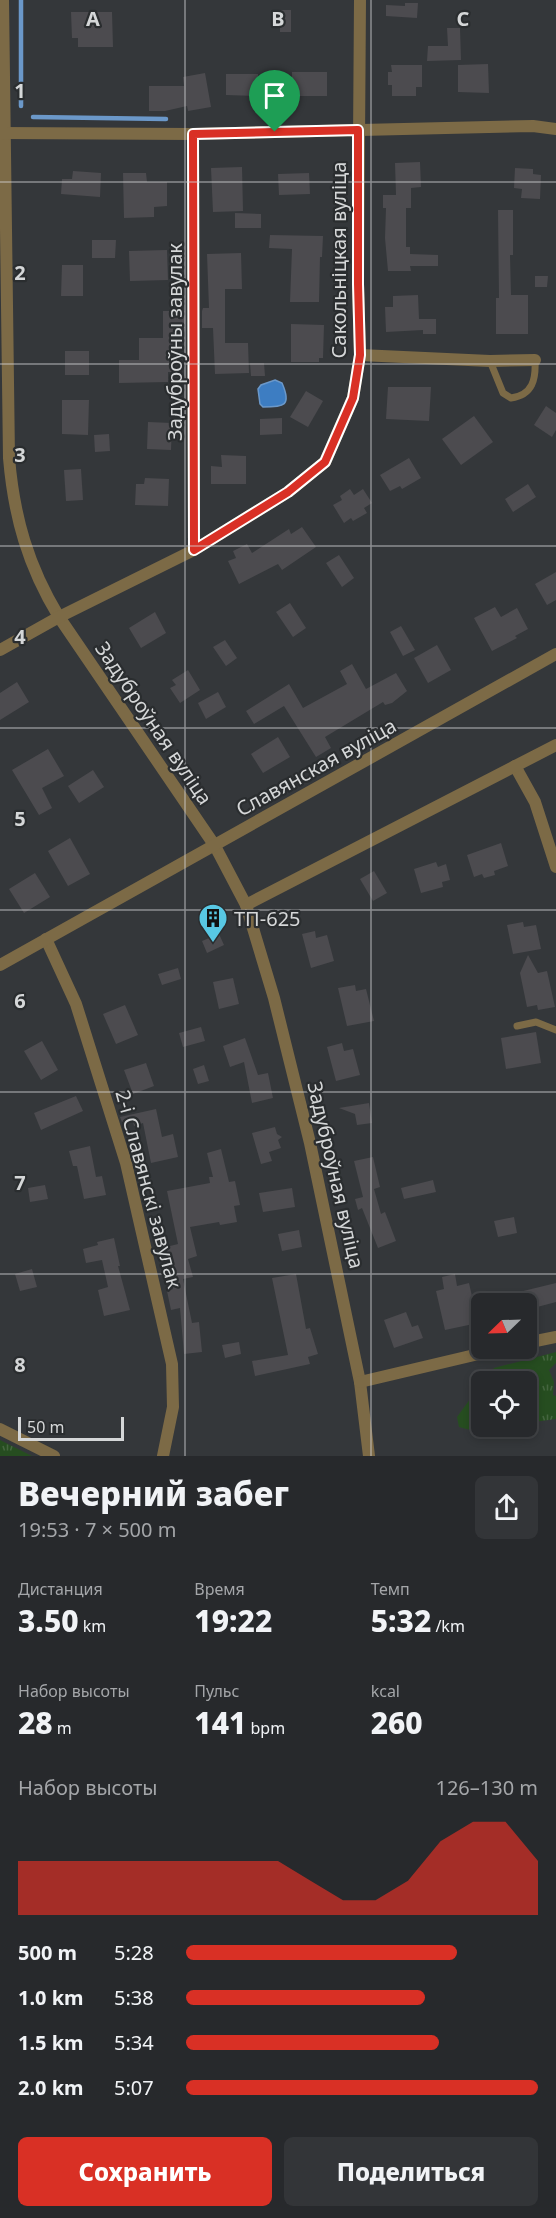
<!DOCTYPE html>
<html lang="ru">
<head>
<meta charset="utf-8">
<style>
  :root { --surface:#27292c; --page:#333538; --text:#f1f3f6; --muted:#a4a6a9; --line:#434548; --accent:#d93025 }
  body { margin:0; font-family:"Noto Sans",sans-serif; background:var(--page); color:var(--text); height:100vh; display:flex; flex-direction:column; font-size:22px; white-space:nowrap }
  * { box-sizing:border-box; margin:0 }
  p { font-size:20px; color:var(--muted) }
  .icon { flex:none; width:33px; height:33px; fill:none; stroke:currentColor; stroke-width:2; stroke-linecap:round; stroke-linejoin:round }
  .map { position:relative; height:1456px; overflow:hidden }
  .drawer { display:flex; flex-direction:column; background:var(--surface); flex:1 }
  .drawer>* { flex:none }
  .needle { width:39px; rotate:247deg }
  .controls { position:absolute; left:471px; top:1293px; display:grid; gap:12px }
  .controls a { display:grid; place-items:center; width:66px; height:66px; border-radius:9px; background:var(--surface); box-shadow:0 3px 9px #0003,0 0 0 2px var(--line); font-size:30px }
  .scale { position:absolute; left:18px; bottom:15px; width:106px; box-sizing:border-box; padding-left:6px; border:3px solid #d5d7d8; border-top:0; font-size:16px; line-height:21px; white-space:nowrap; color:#d5d7d8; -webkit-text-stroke:4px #2a2d2f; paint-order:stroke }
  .pin { position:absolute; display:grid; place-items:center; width:51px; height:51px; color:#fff; margin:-62px -26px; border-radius:50% 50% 50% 0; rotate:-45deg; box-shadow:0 0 6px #0007 }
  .pin .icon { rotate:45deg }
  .round { display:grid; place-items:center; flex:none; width:63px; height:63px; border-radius:9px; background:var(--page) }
  .headline { display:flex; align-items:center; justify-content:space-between; height:102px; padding:0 18px }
  h1 { font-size:33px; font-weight:800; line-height:45px }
  .stats { display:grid; grid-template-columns:repeat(3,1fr); gap:9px; height:102px; padding:6px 18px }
  .stats div { display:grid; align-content:center }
  .stats b { font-size:30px; font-weight:800 }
  .stats small { font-size:16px; font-weight:400 }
  .stats p { font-size:16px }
  .chart { height:168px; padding:12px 18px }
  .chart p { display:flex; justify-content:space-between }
  .chart svg { width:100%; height:108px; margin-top:6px; fill:var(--accent); opacity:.7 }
  .primary-button { display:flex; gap:12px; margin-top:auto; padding:12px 18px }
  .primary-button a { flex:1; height:69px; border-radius:9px; background:var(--accent); color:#fff; font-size:24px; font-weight:800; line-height:69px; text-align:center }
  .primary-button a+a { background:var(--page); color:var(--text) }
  ul { padding:0 18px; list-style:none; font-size:20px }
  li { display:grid; grid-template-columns:96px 72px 1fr; align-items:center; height:45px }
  li i { height:15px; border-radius:8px; background:var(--accent) }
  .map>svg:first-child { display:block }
</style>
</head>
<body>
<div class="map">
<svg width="556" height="1456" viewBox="0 0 556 1456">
  <defs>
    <pattern id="grass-tufts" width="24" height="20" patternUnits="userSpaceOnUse" patternTransform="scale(1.5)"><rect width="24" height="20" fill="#264d20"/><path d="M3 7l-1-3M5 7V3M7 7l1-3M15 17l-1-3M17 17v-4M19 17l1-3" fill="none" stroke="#456640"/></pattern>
  </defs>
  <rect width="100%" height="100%" fill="#34373a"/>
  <g fill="url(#grass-tufts)">
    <polygon points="556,1352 556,1363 549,1370 554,1382 553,1395 556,1396 556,1419 527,1423 526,1382 483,1381 494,1368"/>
    <polygon points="481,1384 482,1426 503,1427 478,1432 459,1427 457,1417"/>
    <polygon points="0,1440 32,1456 0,1456"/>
  </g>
  <path fill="#3d7dc2" stroke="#6b98c9" stroke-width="1.5" d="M275,380L282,383C292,406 284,407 263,407L260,404L258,389L261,385Z"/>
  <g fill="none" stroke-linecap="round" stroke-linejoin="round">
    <g stroke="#6b98c9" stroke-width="4.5">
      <polyline points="21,106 21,0"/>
      <polyline points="33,117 166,119"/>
    </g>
  </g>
  <g fill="#4c4b4f">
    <polygon points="405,3 418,3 417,18 386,16 386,5 405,6"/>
    <rect x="280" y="10" width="11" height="22"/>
    <polygon points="71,12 112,12 113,47 78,47 78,38 72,38"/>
    <polygon points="447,28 460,28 461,60 427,61 428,46 448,46"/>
    <polygon points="488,64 489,93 458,92 458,65"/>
    <polygon points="391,65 422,65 422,87 416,87 416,96 392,96 392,85 388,85 388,72 392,72"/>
    <rect x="292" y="72" width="35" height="24"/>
    <polygon points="205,73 211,107 188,111 187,106 165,111 149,111 149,86 184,86 183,77"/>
    <polygon points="226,74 258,74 258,96 226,95"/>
    <polygon points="420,162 421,187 411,188 411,208 406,208 406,247 410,247 410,254 438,255 438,266 410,266 411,271 388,271 385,238 386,208 383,208 383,195 396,195 395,163"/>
    <polygon points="242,167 243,211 213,212 211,168"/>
    <polygon points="515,168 533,169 533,174 541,175 540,199 521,198 522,189 514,188"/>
    <polygon points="73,171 101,173 100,197 61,194 62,179 72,179"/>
    <polygon points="123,173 146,173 147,182 167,182 167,206 154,207 154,217 124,218"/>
    <polygon points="309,173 310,194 279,195 278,174"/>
    <polygon points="498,210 513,210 513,255 510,255 511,295 528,295 528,334 496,334 496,298 499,298"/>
    <polygon points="235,213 261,214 261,228 235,228"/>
    <polygon points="270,235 323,236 322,257 320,257 319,302 290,302 292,249 269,248"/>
    <polygon points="92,240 116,240 115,258 92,258"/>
    <polygon points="167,250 168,280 130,281 129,251"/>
    <polygon points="241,253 242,289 225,289 225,343 248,343 249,373 215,374 213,328 202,328 202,311 203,308 209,308 207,254"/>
    <polygon points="62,265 83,265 83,296 61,296"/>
    <polygon points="535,276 548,276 547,287 535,287"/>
    <polygon points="418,295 419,319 436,319 436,334 423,334 423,330 386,332 385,307 393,307 393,296"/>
    <polygon points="163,311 185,311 185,328 182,328 182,334 174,334 174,372 168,372 168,382 119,383 119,360 139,360 139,338 163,338"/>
    <polygon points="291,324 324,325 323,358 319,358 319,362 291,362"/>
    <rect x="65" y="351" width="24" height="24"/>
    <polygon points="250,363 264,363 265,376 251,376"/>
    <polygon points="388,387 431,387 429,421 386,419"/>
    <polygon points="306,391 323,401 308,427 290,417"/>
    <polygon points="62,400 89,400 88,435 62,434"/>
    <polygon points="546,406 556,413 556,430 552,437 534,425"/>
    <polygon points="474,416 493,442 461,465 442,439"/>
    <polygon points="282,418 282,434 260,435 260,419"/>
    <polygon points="148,422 172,423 171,450 147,449"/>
    <polygon points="109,434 110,451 95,452 94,435"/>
    <polygon points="221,455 246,456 246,484 211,484 211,466 222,467"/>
    <polygon points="409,458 421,478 402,489 400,486 390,491 380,475"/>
    <polygon points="81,469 83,500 66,501 64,470"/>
    <polygon points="145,478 169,479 168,506 135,505 136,484 144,484"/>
    <polygon points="528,484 536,497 513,512 505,499"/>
    <polygon points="350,489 354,495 363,489 372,503 364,508 367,513 353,521 351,518 344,523 333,505 342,500 340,496"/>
    <polygon points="302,527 316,547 282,570 278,564 239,584 228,561 236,558 233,551 247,544 252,553 289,529 291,534"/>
    <polygon points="339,555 354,578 342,587 326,563"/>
    <polygon points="556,572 556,600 547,605 535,584"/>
    <polygon points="290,603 306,628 293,637 276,612"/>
    <polygon points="495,607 501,617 517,608 528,629 515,636 517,638 492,651 474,618"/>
    <polygon points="155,612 166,633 141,648 129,628"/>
    <polygon points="401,626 415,650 403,656 390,632"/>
    <polygon points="225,640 237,658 226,666 213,647"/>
    <polygon points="437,645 451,670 428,683 414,658"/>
    <polygon points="352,664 366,689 396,673 407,691 392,703 385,705 383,702 325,737 331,748 316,757 284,706 254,724 246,711 289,684 303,708 347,684 340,671"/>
    <polygon points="188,670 200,690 180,703 170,688 176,685 172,680"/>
    <polygon points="17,682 29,702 0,720 0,693"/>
    <polygon points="218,692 226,707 206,719 198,703"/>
    <polygon points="278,737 290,757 263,773 251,754"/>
    <polygon points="48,749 64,776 42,788 52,808 39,815 12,770"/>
    <polygon points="93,770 104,787 79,803 68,786"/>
    <polygon points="70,838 90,874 68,886 48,851"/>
    <polygon points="501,843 508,866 494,871 495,875 484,878 482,874 474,877 467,855"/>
    <polygon points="436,862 438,867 446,864 450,880 442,882 443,887 421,893 414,869"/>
    <polygon points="374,871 387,893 373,901 360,879"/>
    <polygon points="35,873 50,897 24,913 9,889"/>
    <polygon points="523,922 524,927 536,925 541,949 513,954 507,925"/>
    <polygon points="315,931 316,938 327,935 334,961 311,968 302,934"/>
    <polygon points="219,934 224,945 207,953 202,941"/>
    <polygon points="528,955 538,973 547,971 555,1007 538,1010 537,1005 527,1007 520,973"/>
    <polygon points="178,968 181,979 162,985 158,974"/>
    <polygon points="233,978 239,1004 219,1009 213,982"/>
    <polygon points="355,985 356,991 366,989 374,1021 347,1026 338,988"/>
    <polygon points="125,1005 138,1035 116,1044 103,1014"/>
    <polygon points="201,1027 205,1041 183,1047 179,1033"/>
    <polygon points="536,1032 541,1063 506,1069 501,1038"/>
    <polygon points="245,1038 258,1075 268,1073 273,1098 252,1103 244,1062 230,1067 223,1046"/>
    <polygon points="42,1041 58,1070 41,1080 24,1051"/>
    <polygon points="342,1043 344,1051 353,1049 360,1075 336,1081 327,1047"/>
    <polygon points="146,1063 154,1086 133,1094 124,1070"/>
    <polygon points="204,1065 209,1081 198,1084 193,1069"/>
    <polygon points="76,1096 83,1111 41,1130 34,1113"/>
    <polygon points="369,1103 372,1123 357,1125 355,1114 339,1108"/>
    <polygon points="156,1109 162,1137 173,1134 178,1157 151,1163 143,1123 134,1126 133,1122 122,1122 120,1117"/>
    <polygon points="275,1127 277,1134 282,1137 278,1140 281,1148 269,1152 272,1161 261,1164 252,1133"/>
    <polygon points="90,1146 96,1177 102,1176 106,1195 84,1199 77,1166 73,1166 69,1151"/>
    <polygon points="221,1149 229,1182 235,1181 240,1205 234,1206 237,1222 220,1225 219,1222 190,1227 197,1256 188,1259 193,1277 183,1279 192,1323 199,1322 202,1352 184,1354 180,1308 171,1310 167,1291 173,1289 162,1248 178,1244 167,1191 210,1183 209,1177 213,1177 207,1153"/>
    <polygon points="373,1157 380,1187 374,1189 381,1214 385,1212 396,1241 378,1248 362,1208 358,1210 355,1199 363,1197 354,1161"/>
    <polygon points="433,1180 436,1192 404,1199 401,1188"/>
    <polygon points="45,1185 48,1199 30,1202 28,1188"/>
    <polygon points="292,1188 295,1207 263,1212 259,1193"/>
    <polygon points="514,1217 517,1233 498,1237 494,1221"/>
    <polygon points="299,1230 302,1247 282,1251 278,1234"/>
    <polygon points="114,1238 120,1266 118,1266 130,1310 104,1316 98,1290 108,1287 102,1260 86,1263 83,1249 98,1245 97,1242"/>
    <polygon points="32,1269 37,1287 20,1291 15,1274"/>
    <polygon points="296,1274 306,1329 310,1328 318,1354 308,1357 310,1364 255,1376 252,1361 288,1355 272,1278"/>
    <polygon points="455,1274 457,1286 469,1283 478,1323 445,1330 436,1291 444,1289 442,1277"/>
    <polygon points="556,1283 556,1302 526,1310 526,1304 490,1304 490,1299"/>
    <polygon points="406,1312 412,1327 418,1325 423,1338 394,1348 384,1320"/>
    <polygon points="239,1342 241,1354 225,1358 222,1345"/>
  </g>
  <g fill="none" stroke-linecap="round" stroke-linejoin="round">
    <g stroke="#7c6a46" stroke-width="7">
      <path d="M490,361L503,393L511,398C533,395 536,379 535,360"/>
      <polyline points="517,1026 536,1022 556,1030"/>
    </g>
    <g stroke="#7c6a46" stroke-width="12">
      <path d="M3,0L9,458C14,517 28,566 59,617L215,846L246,905L274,998L310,1143L360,1382L369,1456"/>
      <polyline points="0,133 193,134 533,126 556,129"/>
      <polyline points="193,134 194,550"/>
      <polyline points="360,355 490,361 535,360"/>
      <polyline points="0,650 59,617 194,550 288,492 325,462 353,398 360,355 358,284 360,0"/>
      <polyline points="515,766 535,802 556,867"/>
      <polyline points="246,905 556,745"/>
      <polyline points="46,939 76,1004 126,1163 172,1364 173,1407 163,1456"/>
      <polyline points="0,965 556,654"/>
      <polyline points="526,1343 556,1337"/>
      <polyline points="360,1382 504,1348"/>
      <polyline points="0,1429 54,1456"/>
    </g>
  </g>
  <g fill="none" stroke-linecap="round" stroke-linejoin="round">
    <g stroke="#fff" stroke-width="12">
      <polygon id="route" points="358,130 358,284 360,355 353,398 325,462 288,492 194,550 193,134"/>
    </g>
    <use href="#route" stroke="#d93025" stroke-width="8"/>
  </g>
  <path fill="none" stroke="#d5d7d8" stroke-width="1.5" stroke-opacity="0.55" d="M185,0V1456M371,0V1456M0,182H556M0,364H556M0,546H556M0,728H556M0,910H556M0,1092H556M0,1274H556"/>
  <defs>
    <g id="building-pin" transform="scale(1.5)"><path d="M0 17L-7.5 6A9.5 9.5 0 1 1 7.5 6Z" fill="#58c8e4" stroke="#2a2d2f"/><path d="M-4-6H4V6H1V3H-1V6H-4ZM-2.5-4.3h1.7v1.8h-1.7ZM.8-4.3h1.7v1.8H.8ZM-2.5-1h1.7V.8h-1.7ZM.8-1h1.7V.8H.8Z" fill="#111"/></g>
  </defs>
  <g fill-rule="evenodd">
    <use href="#building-pin" x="213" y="918"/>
  </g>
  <g text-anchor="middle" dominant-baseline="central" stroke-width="4.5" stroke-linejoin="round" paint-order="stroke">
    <g font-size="20" fill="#d5d7d8" stroke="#2a2d2f">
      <text transform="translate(338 260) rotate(-90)">Сакольніцкая вуліца</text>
      <text transform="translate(174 342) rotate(-90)">Задуброўны завулак</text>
      <text transform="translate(154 723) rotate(56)">Задуброўная вуліца</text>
      <text transform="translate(316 767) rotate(-29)">Славянская вуліца</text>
      <text transform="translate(336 1175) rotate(77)">Задуброўная вуліца</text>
      <text transform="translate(149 1189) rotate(75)">2-і Славянскі завулак</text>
    </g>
    <g font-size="20" fill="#d5d7d8" stroke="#2a2d2f" text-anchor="start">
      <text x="234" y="918">ТП-625</text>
    </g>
  </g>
  <g font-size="20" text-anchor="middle" font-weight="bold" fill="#d5d7d8" stroke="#2a2d2f" stroke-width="4.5" stroke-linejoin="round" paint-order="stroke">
    <text x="93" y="26">A</text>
    <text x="278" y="26">B</text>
    <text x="463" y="26">C</text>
    <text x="20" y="98">1</text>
    <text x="20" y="280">2</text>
    <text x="20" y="462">3</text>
    <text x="20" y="644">4</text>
    <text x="20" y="826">5</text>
    <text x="20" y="1008">6</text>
    <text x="20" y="1190">7</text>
    <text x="20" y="1372">8</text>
  </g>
</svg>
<div class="controls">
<a><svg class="needle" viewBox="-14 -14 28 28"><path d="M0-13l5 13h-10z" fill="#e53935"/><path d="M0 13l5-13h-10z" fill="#a4a6a9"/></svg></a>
<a><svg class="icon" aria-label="locate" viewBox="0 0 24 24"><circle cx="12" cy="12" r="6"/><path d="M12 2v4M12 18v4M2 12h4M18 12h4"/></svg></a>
</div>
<div class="scale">50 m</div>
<div class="pin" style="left:275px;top:132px;background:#1e9e55"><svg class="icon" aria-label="arrive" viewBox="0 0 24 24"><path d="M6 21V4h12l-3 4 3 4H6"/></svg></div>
</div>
<section class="drawer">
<div class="headline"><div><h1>Вечерний забег</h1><p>19:53 · 7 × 500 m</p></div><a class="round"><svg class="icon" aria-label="share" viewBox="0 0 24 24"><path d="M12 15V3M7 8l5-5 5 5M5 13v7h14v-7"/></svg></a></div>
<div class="stats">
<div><p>Дистанция</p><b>3.50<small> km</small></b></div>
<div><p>Время</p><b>19:22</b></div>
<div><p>Темп</p><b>5:32<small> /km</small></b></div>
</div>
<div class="stats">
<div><p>Набор высоты</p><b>28<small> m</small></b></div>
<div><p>Пульс</p><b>141<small> bpm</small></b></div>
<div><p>kcal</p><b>260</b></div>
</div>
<div class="chart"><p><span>Набор высоты</span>126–130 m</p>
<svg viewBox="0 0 160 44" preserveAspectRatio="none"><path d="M0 44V22L10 22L20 22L30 22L40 22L50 22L60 22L70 22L80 22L90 30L100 38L110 38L120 30L130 14L140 6L150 6L160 22V44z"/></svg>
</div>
<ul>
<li><b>500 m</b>5:28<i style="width:77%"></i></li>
<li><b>1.0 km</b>5:38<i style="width:68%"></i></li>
<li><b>1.5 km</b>5:34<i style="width:72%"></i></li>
<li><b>2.0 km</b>5:07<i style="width:100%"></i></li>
</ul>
<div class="primary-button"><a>Сохранить</a><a>Поделиться</a></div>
</section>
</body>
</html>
